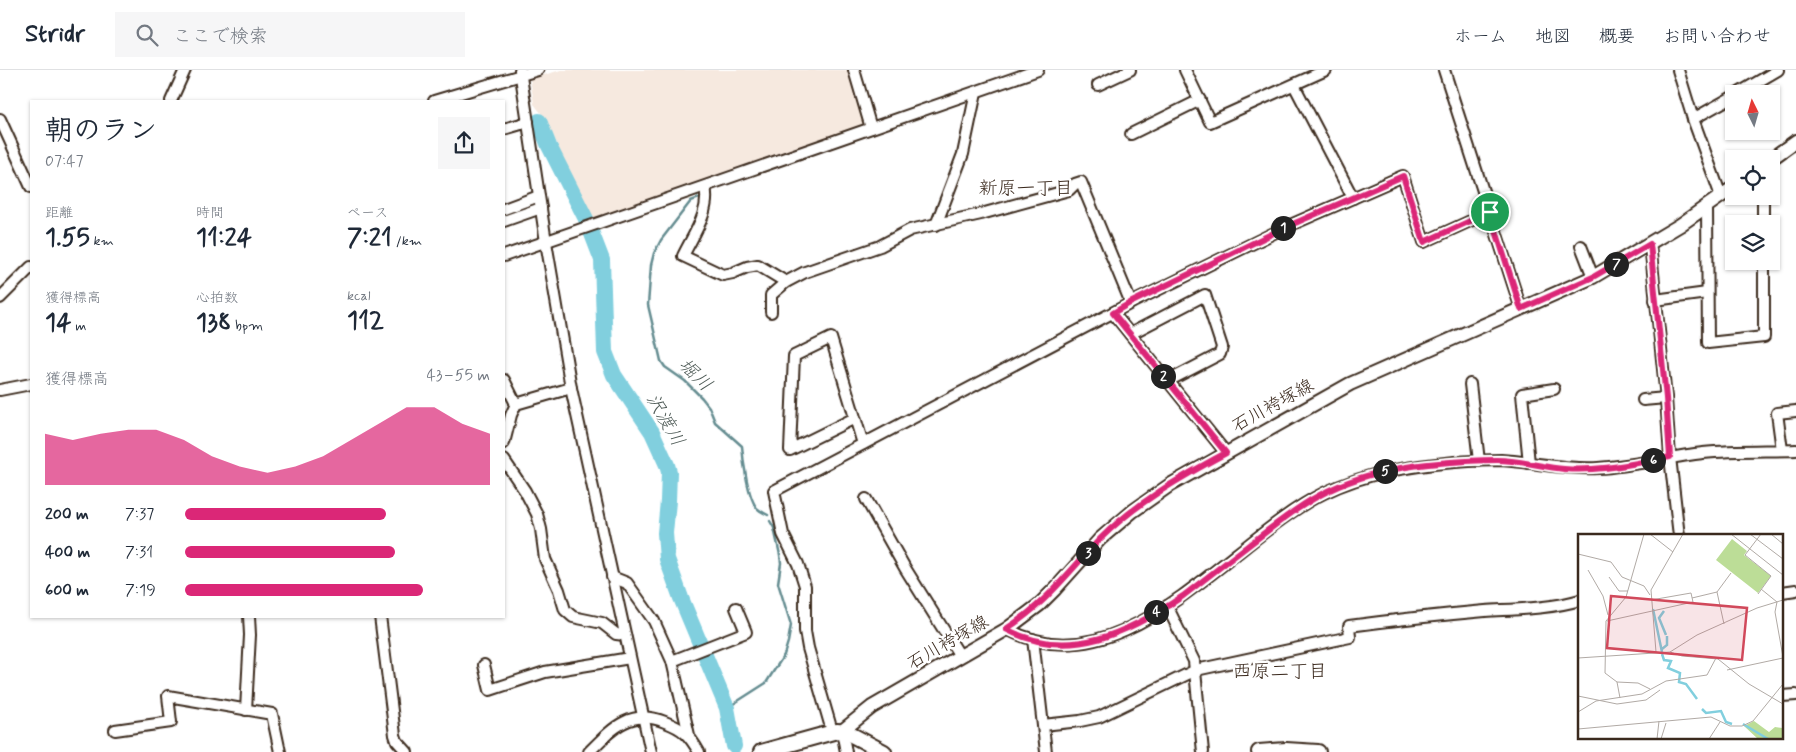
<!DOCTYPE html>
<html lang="ja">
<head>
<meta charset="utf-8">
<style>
  :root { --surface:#fff; --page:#f6f6f7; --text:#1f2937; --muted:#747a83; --line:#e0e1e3; --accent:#db2777 }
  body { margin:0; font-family:Mynerve,"Klee One",sans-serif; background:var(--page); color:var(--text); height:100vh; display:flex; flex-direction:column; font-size:19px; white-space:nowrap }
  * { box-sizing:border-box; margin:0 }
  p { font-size:16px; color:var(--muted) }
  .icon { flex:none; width:28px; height:28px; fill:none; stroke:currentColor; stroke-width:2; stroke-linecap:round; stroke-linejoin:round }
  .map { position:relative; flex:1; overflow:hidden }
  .drawer { position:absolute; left:30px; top:30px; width:475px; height:518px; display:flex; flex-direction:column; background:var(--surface); border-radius:0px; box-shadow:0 1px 4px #0004 }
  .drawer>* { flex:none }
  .needle { width:32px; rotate:355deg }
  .fabs { position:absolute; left:1725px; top:15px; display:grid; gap:10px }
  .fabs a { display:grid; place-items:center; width:55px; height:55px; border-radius:0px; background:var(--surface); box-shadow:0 1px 4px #0004; font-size:25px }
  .pin { position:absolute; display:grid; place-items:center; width:42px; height:42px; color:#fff; margin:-21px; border:2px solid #fff; border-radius:50%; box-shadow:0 1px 5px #0007 }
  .km { position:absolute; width:25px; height:25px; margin:-12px; border-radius:50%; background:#222; color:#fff; font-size:14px; line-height:25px; text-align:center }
  .round { display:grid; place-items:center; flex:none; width:52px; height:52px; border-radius:0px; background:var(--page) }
  .head { display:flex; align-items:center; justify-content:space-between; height:85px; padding:0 15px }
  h1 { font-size:28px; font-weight:700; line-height:38px }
  .metrics { display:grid; grid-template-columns:repeat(3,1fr); gap:8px; height:85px; padding:5px 15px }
  .metrics div { display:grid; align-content:center }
  .metrics b { font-size:25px; font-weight:700 }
  .metrics small { font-size:14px; font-weight:400 }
  .metrics p { font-size:14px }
  .chart { height:140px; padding:10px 15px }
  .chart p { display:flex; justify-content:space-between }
  .chart svg { width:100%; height:90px; margin-top:5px; fill:var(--accent); opacity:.7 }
  ul { padding:0 15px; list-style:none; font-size:16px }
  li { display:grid; grid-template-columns:80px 60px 1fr; align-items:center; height:38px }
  li i { height:12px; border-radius:6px; background:var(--accent) }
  header { display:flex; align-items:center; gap:30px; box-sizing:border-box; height:70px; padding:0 25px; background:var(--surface); border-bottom:1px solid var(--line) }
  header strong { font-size:24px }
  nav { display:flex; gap:28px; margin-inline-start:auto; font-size:18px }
  .search { width:350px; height:45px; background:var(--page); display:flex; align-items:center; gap:12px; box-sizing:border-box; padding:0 18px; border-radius:0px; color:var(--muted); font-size:19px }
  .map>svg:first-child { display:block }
</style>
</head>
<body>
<header>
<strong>Stridr</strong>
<div class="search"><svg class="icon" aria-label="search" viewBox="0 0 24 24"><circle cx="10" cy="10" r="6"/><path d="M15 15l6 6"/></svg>ここで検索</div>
<nav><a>ホーム</a><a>地図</a><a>概要</a><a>お問い合わせ</a></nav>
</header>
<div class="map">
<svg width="1796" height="682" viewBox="0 0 1796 682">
  <rect width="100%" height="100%" fill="#fff"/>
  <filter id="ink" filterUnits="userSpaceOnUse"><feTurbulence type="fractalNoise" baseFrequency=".02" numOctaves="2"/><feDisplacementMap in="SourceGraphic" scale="10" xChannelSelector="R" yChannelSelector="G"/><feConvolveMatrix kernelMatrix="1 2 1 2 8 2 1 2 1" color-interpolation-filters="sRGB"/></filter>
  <g filter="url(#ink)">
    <polygon fill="#f6e9df" points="561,0 849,0 863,51 861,56 594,148 588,139 584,140 556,78 558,76 545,48 534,34 530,9"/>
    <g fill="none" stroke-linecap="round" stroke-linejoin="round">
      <g stroke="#658d91" stroke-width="2.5">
        <path d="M702,127L691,131L661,170L654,183L651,195L648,235L661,291L665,297L685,311L702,328L709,337L715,352L742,376C743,390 748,430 758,439C761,442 765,443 768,445"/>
        <polyline points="727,638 766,613 784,585 788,572 791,555 778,513 781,493 780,485 774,458 770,451"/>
      </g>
      <polyline stroke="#81cfde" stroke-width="16" points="539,51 549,76 587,151 602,190 605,282 614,305 652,362 667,395 669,402 668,431 665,463 667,489 681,528 727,638 734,676"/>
      <g stroke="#3b2a1e" stroke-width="14">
        <g id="minor">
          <polyline points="520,0 546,172 571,318 651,682"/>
          <polyline points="854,0 871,58"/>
          <polyline points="1185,0 1210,52 1326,0"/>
          <polyline points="1444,0 1521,239"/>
          <polyline points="1678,0 1693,49 1721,126"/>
          <polyline points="1098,15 1130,0"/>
          <polyline points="1294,15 1353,128"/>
          <polyline points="1737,24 1778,0"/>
          <polyline points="171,31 185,0"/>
          <polyline points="434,31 538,0"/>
          <polyline points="0,49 31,117"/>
          <polyline points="1693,49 1734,26"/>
          <polyline points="504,59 528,52"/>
          <polyline points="1131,64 1200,30"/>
          <path d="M705,117C711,141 693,165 683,186L723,205L733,203L747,197L758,195L786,212"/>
          <polyline points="1763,126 1763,154"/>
          <polyline points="1707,137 1708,273 1764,267 1764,191"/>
          <polyline points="504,139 539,126"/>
          <polyline points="504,151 541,138"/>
          <polyline points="936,155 963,84 976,22"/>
          <polyline points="1650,174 1666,328 1670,387 1679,466"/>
          <polyline points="1581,176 1593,207"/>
          <polyline points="504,186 1038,0"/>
          <polyline points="0,228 31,197"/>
          <polyline points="1655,230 1707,223"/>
          <polyline points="771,242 771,225 786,212 805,202 880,176 910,160 981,144 1069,120 1075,114 1081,112 1131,233"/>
          <polyline points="1113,243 1226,383"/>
          <polyline points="1130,264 1205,225 1222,277 1220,284 1168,311"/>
          <polyline points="504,310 516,334"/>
          <polyline points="1470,314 1479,391"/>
          <polyline points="0,320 31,314"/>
          <polyline points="1643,330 1666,328"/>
          <polyline points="855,348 790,380 794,286 831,268 863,374"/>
          <polyline points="504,373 511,345 516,334 571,318"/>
          <polyline points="1782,380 1777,343 1796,341"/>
          <polyline points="504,390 525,421 537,444 541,459 545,489 559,520 565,540 573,547 602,553 616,564 625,565"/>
          <polyline points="1529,393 1522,324 1554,319"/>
          <polyline points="866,429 905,498 960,586"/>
          <polyline points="612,507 627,513 654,551 672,591 689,665"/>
          <polyline points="1782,522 1796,520"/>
          <polyline points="1167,536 1194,591 1203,682"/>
          <polyline points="380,546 395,665 397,671 407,682"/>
          <path d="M1007,559C1123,622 1231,468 1324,423C1365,403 1409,396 1455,392C1470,391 1486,390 1501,390C1534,392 1565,400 1598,398C1633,396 1668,387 1703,383C1734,380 1765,381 1796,380"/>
          <polyline points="1033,569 1046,682"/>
          <polyline points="672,591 746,562 736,538"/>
          <polyline points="484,595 490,620 545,602 630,588"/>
          <polyline points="1782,626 1796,625"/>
          <polyline points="246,640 250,565 249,546"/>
          <path d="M1043,655L1080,651L1099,647L1196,600L1350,567L1349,556C1394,550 1440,545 1485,541C1517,539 1549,539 1580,530"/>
          <polyline points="115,660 171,652 168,626 272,644 280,682"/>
          <polyline points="832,661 808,578 805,561 805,516 798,494 783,464 774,421 1131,233 1286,157 1403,106 1424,172 1490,142"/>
          <polyline points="842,661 846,682"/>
          <path d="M589,682C612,659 630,638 665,652C684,659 689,665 699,682"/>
        </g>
      </g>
      <g stroke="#3b2a1e" stroke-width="16">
        <g id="major">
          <polyline points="1771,89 1796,71"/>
          <polyline points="842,661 872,637 1007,559 1039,535 1055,519 1100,469 1133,441 1170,415 1350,314 1593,207 1680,155 1734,117"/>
        </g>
      </g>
      <g stroke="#3b2a1e" stroke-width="18">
        <g id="highway">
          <polyline points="761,682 837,661 846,662 884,682"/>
          <polyline points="1259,682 1286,680 1318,682"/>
        </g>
      </g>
      <use href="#minor" stroke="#fff" stroke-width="10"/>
      <use href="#major" stroke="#fff" stroke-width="12"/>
      <use href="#highway" stroke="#fff" stroke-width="14"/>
    </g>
  </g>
  <g fill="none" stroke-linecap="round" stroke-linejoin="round" filter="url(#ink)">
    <g stroke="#fff" stroke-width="10">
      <path id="route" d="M1403,106L1424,172L1490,142L1521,239L1593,207L1650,174L1666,328L1670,387C1635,393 1600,402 1564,399C1542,397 1520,390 1497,390C1438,391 1373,396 1320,425C1301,435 1284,448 1267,461C1239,483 1211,504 1183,526C1130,562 1069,593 1006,559C1046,534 1068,502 1100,469C1136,433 1181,407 1226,383L1113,243L1130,233L1286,157Z"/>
    </g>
    <use href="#route" stroke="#db2777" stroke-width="6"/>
  </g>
  <g text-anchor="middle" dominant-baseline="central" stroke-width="5" stroke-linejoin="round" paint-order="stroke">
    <g font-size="18" fill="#3b2a1e" stroke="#fff">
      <text transform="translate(1273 336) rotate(-29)">石川袴塚線</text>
      <text transform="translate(948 573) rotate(-30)">石川袴塚線</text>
    </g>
    <g font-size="19" fill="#3b2a1e" stroke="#fff">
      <text x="1026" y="118">新原一丁目</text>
      <text x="1280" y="601">西原二丁目</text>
    </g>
    <g font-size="19" font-style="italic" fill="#505c58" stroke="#fff">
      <text transform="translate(695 305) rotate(44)">堀川</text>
      <text transform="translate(665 350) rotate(60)">沢渡川</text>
    </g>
  </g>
  <g transform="translate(1578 464)">
    <rect width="205" height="205" fill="#fff"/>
    <path d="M154,5L169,17L166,21L193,42L180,59L138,26ZM176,187L191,198L197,193L205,194V205H180L166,192Z" fill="#bcdd97"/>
    <path fill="none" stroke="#81cfde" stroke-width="2.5" d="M75,75L84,118M86,77L81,84L88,101M84,115L89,111V102M84,120L86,126L93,127L90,134L102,139L101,148L108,150L119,165M124,175L128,179L143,177L148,188L154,190M165,190L190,205"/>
    <path fill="none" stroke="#b1aaa5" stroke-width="1" d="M72,0L95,18M153,0L205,41M172,0L205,25M193,0L205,10M0,20L33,28L44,43L66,52L72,61M10,36L25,62L30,81M31,43L41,57H50M183,55L199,68L197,78L205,123M139,58L146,90M180,60L193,42L167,21L183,0M114,64L139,58L153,39M29,87L115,68L113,59L73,66M78,118L73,56L105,0M92,118L119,101L179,74L205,66M0,124L92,118L104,122L140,125L171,150L205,170M149,136L205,124M39,148L60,149L72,155M0,162L39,170L68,166L82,156M42,164L39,148L27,139L28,87L48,63L66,0M0,178L18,167L64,160L88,147L129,141L138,124M0,195L133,183L152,192H164L175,187L205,150M79,205L81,187M83,205L88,189M131,205L142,188"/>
    <path fill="#d1495b" fill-opacity="0.15" stroke="#d1495b" stroke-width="2.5" d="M33,62L169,74L164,126L29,114Z"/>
    <rect width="205" height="205" fill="none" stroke="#3b2a1e" stroke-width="2.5"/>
  </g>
</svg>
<div class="fabs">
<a><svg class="needle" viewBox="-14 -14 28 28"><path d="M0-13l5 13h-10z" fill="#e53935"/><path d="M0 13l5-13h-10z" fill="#747a83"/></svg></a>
<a><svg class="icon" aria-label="locate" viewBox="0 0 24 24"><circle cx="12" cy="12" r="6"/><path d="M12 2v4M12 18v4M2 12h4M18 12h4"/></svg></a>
<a><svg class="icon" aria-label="layers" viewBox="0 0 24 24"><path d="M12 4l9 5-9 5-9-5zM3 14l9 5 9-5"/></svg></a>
</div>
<div class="pin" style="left:1490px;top:142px;background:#1e9e55"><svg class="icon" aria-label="arrive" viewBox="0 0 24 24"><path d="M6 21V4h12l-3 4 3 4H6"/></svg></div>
<b class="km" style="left:1283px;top:158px">1</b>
<b class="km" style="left:1163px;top:306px">2</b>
<b class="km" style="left:1088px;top:483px">3</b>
<b class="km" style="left:1156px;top:542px">4</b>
<b class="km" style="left:1385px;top:401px">5</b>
<b class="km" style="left:1653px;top:390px">6</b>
<b class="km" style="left:1616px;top:194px">7</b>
<section class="drawer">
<div class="head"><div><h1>朝のラン</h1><p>07:47</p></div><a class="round"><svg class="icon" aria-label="share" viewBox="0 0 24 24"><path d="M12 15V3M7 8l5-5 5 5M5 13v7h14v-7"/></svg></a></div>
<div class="metrics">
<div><p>距離</p><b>1.55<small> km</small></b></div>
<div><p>時間</p><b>11:24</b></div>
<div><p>ペース</p><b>7:21<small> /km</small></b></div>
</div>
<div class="metrics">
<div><p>獲得標高</p><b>14<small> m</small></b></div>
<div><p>心拍数</p><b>138<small> bpm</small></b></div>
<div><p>kcal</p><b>112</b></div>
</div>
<div class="chart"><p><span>獲得標高</span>43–55 m</p>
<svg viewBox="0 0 160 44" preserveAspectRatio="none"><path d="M0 44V19L10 22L20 19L30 17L40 17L50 22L60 30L70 35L80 38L90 35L100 30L110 22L120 14L130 6L140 6L150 14L160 19V44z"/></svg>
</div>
<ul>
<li><b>200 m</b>7:37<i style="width:66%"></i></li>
<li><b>400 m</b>7:31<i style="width:69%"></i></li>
<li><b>600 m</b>7:19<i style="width:78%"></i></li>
</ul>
</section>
</div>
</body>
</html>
